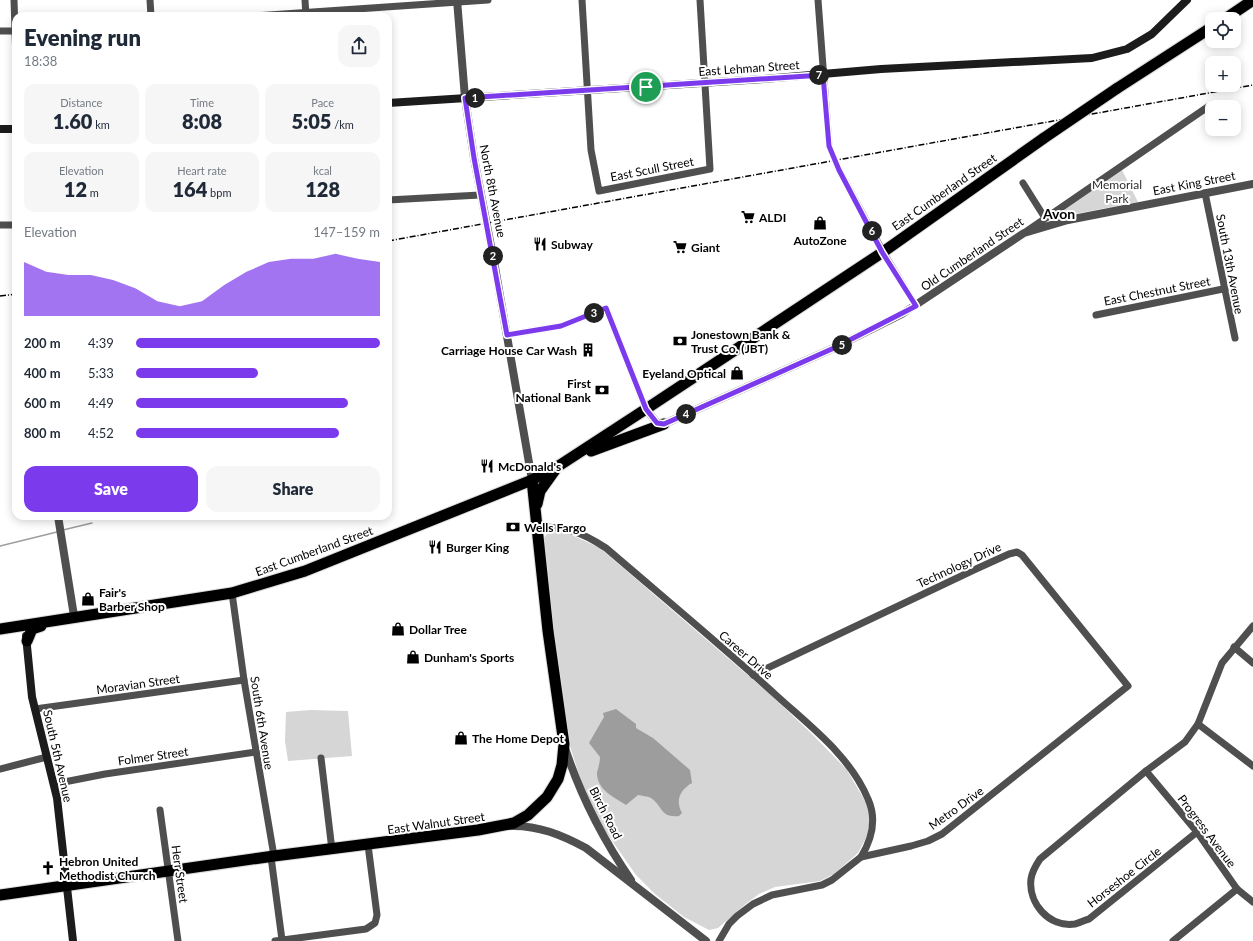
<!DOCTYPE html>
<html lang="en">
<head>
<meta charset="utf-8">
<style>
  :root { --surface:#fff; --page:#f6f6f7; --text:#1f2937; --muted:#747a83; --accent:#7c3aed }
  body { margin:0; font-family:Lato,sans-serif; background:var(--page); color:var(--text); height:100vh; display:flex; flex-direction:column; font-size:15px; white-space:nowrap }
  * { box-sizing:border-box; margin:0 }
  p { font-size:13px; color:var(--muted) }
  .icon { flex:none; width:22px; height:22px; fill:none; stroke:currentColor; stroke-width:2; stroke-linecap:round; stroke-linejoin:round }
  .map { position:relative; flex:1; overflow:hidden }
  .details { position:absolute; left:12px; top:12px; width:380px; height:508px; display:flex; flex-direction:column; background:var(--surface); border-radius:12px; box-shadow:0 2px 10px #0003 }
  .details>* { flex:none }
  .fabs { position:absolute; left:1205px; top:12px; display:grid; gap:8px }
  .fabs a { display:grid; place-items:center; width:36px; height:36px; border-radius:8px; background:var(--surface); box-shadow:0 2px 10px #0003; font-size:20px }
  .pin { position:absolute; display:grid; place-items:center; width:34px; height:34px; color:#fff; margin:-17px; border:2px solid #fff; border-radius:50%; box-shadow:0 1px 4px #0007 }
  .km { position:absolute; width:20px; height:20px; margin:-10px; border-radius:50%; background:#222; color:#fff; font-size:11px; line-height:20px; text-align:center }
  .round { display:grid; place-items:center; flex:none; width:42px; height:42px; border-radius:12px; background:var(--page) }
  .summary { display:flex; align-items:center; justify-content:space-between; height:68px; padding:0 12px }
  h1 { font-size:22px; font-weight:800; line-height:30px }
  .stats { display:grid; grid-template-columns:repeat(3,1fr); gap:6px; height:68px; padding:4px 12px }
  .stats div { display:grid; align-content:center; border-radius:10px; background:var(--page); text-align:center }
  .stats b { font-size:20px; font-weight:800 }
  .stats small { font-size:11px; font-weight:400 }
  .stats p { font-size:11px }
  .chart { height:112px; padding:8px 12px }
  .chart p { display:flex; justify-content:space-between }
  .chart svg { width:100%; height:72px; margin-top:4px; fill:var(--accent); opacity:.7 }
  .action { display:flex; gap:8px; margin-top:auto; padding:8px 12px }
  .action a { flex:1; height:46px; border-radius:12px; background:var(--accent); color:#fff; font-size:16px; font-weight:800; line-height:46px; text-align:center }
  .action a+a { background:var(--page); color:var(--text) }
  ul { padding:0 12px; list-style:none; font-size:13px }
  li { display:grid; grid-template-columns:64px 48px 1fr; align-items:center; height:30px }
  li i { height:10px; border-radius:5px; background:var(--accent) }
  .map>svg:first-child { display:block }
</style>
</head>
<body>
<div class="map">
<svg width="1253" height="941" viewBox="0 0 1253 941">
  <rect width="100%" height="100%" fill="#fff"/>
  <g fill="#d6d6d6">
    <polygon points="1122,170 1138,202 1048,219"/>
    <polygon points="553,531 565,532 600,548 773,697 814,736 847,770 869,808 870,819 867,836 858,853 834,874 820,881 775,887 759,894 747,903 718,928 709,930 684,917 655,894 636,875 601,825 583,787 568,740 545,576 543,540 548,532"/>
    <polygon points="310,710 348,711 352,756 288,761 285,741 286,712"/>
  </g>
  <path fill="#9d9d9d" d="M616,709L636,724V728L653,738L690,770L692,783C680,790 675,800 682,813L679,816C660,818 663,806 651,798C647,796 642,796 638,795L626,805C614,797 597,790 597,773C598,768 600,763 600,757L589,743L604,717L603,713Z"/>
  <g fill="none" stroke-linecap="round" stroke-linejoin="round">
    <g stroke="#9d9d9d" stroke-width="1.5">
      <polyline points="63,530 92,523"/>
      <polyline points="0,546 57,532"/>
    </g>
    <g stroke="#dbdbdb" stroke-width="13">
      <g id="trunk">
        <polyline points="1225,19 1253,0"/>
        <polyline points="1116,89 1212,27"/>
        <polyline points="591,451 664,424"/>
        <polyline points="537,504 540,491 555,470"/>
        <polyline points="0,629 232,593 305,571 532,480 560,465 646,409 883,252 1044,138"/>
        <polyline points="27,641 32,629 41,626"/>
        <polyline points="0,895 274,856 478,830 514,823 528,815 547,797 558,779 562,765 564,744 548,631 532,480"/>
      </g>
    </g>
    <g stroke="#4f4f4f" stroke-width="7">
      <polyline points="14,0 16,61"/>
      <polyline points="150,0 151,16"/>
      <polyline points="305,0 306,16"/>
      <polyline points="582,0 591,150 599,191 710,169 700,0"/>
      <polyline points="818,0 829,146 839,170 883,252 916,306"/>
      <polyline points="254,16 488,0"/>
      <polyline points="0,31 16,31"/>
      <polyline points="1023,183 1045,218"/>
      <polyline points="1205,193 1235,338"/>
      <polyline points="388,200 480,195"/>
      <polyline points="0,225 16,225"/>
      <polyline points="1027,231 1212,104"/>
      <polyline points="1096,315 1223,289"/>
      <polyline points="507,335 561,326 606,308 646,409"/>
      <path d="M537,526C568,528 580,531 606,548C663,597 721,645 777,696C811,727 850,756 868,799C877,819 872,839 861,857"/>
      <polyline points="232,593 244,680 274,856"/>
      <polyline points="1234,647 1253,663"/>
      <polyline points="35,709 244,680"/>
      <polyline points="1198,724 1253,766"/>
      <polyline points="321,758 332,850"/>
      <polyline points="0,769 47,757"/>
      <polyline points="1146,771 1197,832 1237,889 1253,902"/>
      <polyline points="54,784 105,774 256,752"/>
      <polyline points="160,810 178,941"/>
      <path d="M1197,832L1089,919C1085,920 1079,923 1075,924C1049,928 1028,903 1031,879C1032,872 1036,865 1040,859L1146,771L1185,742L1198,724L1222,663L1253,626"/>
      <polyline points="271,857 282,940"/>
      <polyline points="275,941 366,929 375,923 377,915 368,845"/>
      <polyline points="719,941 729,924 737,916 753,904 772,895 822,885 832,880 861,857 911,846 928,841 942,834 1128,686 1022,555 1017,552 1009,554 976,569 753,675"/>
      <polyline points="1173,941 1237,889"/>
    </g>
    <g stroke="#4f4f4f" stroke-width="8">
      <polyline points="457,0 465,98 474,158 495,267 532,480"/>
      <polyline points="646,409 657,423 664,424 834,348 902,314 1024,233 1068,220 1253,184"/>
      <polyline points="58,516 74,616"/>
      <path d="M565,748C581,797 602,838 631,880"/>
      <path d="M510,826C538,825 562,835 586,848L706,941"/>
    </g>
    <g stroke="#1c1c1c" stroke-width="8">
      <polyline points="388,103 764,79 881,69 1092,58 1127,49 1152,34 1187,0"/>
      <polyline points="0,129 16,129"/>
      <polyline points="26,636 32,697 57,798 73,941"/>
    </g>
    <use href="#trunk" stroke="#000" stroke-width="11"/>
    <g stroke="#000" stroke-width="1.5" stroke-dasharray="6 2 1 2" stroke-linecap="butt">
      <polyline points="388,241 1253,85"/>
      <polyline points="0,296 16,294"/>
    </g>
    <g stroke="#dbdbdb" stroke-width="13" stroke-linecap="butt">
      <polyline id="trunk-bridge" points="1044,138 1116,89"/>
    </g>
    <use href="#trunk-bridge" stroke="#000" stroke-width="11"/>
  </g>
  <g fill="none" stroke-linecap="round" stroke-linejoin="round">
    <g stroke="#fff" stroke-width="8">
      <polygon id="route" points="823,75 829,146 839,170 882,252 916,306 834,348 664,424 657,423 646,409 606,308 561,326 507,335 474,158 465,98"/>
    </g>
    <use href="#route" stroke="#7c3aed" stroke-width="5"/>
  </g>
  <defs>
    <g id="supermarket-bare" transform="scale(1.08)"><path d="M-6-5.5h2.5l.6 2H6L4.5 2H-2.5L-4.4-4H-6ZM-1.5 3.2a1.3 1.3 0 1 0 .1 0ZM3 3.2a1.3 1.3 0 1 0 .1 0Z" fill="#000" stroke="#fff" stroke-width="2.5" paint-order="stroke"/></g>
    <g id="shop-bare" transform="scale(1.08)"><path d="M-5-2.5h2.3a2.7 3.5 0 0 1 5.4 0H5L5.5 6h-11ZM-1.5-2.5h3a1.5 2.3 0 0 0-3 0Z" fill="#000" stroke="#fff" stroke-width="2.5" paint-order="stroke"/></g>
    <g id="restaurant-bare" transform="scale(1.08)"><path d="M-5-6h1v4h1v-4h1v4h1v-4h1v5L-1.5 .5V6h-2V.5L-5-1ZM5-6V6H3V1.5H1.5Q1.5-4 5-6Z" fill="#000" stroke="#fff" stroke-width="2.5" paint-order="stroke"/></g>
    <g id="bank-bare" transform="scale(1.08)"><path d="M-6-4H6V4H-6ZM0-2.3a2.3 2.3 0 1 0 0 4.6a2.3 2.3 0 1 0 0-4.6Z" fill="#000" stroke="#fff" stroke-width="2.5" paint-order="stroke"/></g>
    <g id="building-bare" transform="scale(1.08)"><path d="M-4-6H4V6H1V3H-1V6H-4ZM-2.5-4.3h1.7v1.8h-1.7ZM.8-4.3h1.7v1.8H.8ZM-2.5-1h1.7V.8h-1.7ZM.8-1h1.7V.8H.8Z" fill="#000" stroke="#fff" stroke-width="2.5" paint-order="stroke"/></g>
    <g id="church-bare" transform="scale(1.08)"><path d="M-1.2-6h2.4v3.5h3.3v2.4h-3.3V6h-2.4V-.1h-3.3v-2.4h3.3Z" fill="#000" stroke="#fff" stroke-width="2.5" paint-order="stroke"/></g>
  </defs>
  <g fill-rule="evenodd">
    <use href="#supermarket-bare" x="748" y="217"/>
    <use href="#shop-bare" x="820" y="223"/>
    <use href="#restaurant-bare" x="540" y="244"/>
    <use href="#supermarket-bare" x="680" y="247"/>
    <use href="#bank-bare" x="680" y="341"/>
    <use href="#building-bare" x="588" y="350"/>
    <use href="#shop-bare" x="737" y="373"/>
    <use href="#bank-bare" x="602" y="390"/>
    <use href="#restaurant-bare" x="487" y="466"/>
    <use href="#bank-bare" x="513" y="527"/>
    <use href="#restaurant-bare" x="435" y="547"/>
    <use href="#shop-bare" x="88" y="599"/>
    <use href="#shop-bare" x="398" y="629"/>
    <use href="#shop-bare" x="413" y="657"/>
    <use href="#shop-bare" x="461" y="738"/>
    <use href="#church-bare" x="48" y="868"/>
  </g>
  <g text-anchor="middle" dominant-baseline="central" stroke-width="4" stroke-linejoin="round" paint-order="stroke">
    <g font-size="12" fill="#000" stroke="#fff">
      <text transform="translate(749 68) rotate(-4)">East Lehman Street</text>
      <text transform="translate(652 169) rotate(-11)">East Scull Street</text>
      <text transform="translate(1194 183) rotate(-11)">East King Street</text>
      <text transform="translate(493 191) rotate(79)">North 8th Avenue</text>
      <text transform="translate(944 192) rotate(-35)">East Cumberland Street</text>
      <text transform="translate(972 254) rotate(-34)">Old Cumberland Street</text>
      <text transform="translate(1230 264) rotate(79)">South 13th Avenue</text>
      <text transform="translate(1157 291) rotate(-11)">East Chestnut Street</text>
      <text transform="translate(314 551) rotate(-20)">East Cumberland Street</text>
      <text transform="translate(959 565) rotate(-25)">Technology Drive</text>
      <text transform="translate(746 655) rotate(41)">Career Drive</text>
      <text transform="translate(138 684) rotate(-8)">Moravian Street</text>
      <text transform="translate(262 723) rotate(81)">South 6th Avenue</text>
      <text transform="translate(58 756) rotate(77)">South 5th Avenue</text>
      <text transform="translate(153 756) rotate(-8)">Folmer Street</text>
      <text transform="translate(956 808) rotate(-36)">Metro Drive</text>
      <text transform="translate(606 813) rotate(63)">Birch Road</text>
      <text transform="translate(436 823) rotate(-8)">East Walnut Street</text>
      <text transform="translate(1207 831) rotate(53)">Progress Avenue</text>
      <text transform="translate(180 874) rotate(82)">Herr Street</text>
      <text transform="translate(1124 877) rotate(-38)">Horseshoe Circle</text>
    </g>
    <g font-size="12" fill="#2d2d2d" stroke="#fff">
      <text x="1117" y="184">Memorial<tspan x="1117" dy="14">Park</tspan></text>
    </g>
    <g font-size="12" font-weight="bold" fill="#000" stroke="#fff" text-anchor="start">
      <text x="759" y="217">ALDI</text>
      <text x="820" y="240" text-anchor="middle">AutoZone</text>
      <text x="551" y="244">Subway</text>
      <text x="691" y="247">Giant</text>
      <text x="691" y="334">Jonestown Bank &amp;<tspan x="691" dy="14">Trust Co. (JBT)</tspan></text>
      <text x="577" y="350" text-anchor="end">Carriage House Car Wash</text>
      <text x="726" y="373" text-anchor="end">Eyeland Optical</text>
      <text x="591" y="383" text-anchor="end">First<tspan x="591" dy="14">National Bank</tspan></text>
      <text x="498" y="466">McDonald's</text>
      <text x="524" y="527">Wells Fargo</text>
      <text x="446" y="547">Burger King</text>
      <text x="99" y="592">Fair's<tspan x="99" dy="14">Barber Shop</tspan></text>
      <text x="409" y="629">Dollar Tree</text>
      <text x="424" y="657">Dunham's Sports</text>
      <text x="472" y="738">The Home Depot</text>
      <text x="59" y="861">Hebron United<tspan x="59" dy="14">Methodist Church</tspan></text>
    </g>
    <g font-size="14" font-weight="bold" fill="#000" stroke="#fff">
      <text x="1059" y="213">Avon</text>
    </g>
  </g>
</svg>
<div class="fabs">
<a><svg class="icon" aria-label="locate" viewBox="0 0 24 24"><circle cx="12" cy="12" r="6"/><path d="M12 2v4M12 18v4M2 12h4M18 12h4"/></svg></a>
<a>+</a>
<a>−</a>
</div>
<div class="pin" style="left:646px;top:87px;background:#1e9e55"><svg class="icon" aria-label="arrive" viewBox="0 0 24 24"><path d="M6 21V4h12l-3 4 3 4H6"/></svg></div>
<b class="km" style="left:475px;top:98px">1</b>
<b class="km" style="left:493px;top:256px">2</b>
<b class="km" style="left:594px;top:313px">3</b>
<b class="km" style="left:686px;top:414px">4</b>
<b class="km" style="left:842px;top:345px">5</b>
<b class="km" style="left:872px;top:231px">6</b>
<b class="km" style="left:819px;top:75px">7</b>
<section class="details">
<div class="summary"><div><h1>Evening run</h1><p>18:38</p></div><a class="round"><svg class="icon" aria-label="share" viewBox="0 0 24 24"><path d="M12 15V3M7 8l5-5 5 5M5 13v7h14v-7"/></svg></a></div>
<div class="stats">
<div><p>Distance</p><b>1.60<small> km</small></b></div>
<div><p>Time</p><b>8:08</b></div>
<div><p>Pace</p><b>5:05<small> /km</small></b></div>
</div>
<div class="stats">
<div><p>Elevation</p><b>12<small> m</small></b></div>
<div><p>Heart rate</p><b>164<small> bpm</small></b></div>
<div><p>kcal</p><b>128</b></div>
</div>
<div class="chart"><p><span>Elevation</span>147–159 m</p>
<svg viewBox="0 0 160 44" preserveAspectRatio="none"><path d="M0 44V11L10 17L20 19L30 19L40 22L50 27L60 35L70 38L80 35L90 25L100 17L110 11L120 9L130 9L140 6L150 9L160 11V44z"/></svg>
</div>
<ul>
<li><b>200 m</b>4:39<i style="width:100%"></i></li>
<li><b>400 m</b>5:33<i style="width:50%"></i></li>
<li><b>600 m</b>4:49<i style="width:87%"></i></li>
<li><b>800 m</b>4:52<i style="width:83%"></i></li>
</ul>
<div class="action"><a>Save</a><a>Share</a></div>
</section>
</div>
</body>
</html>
